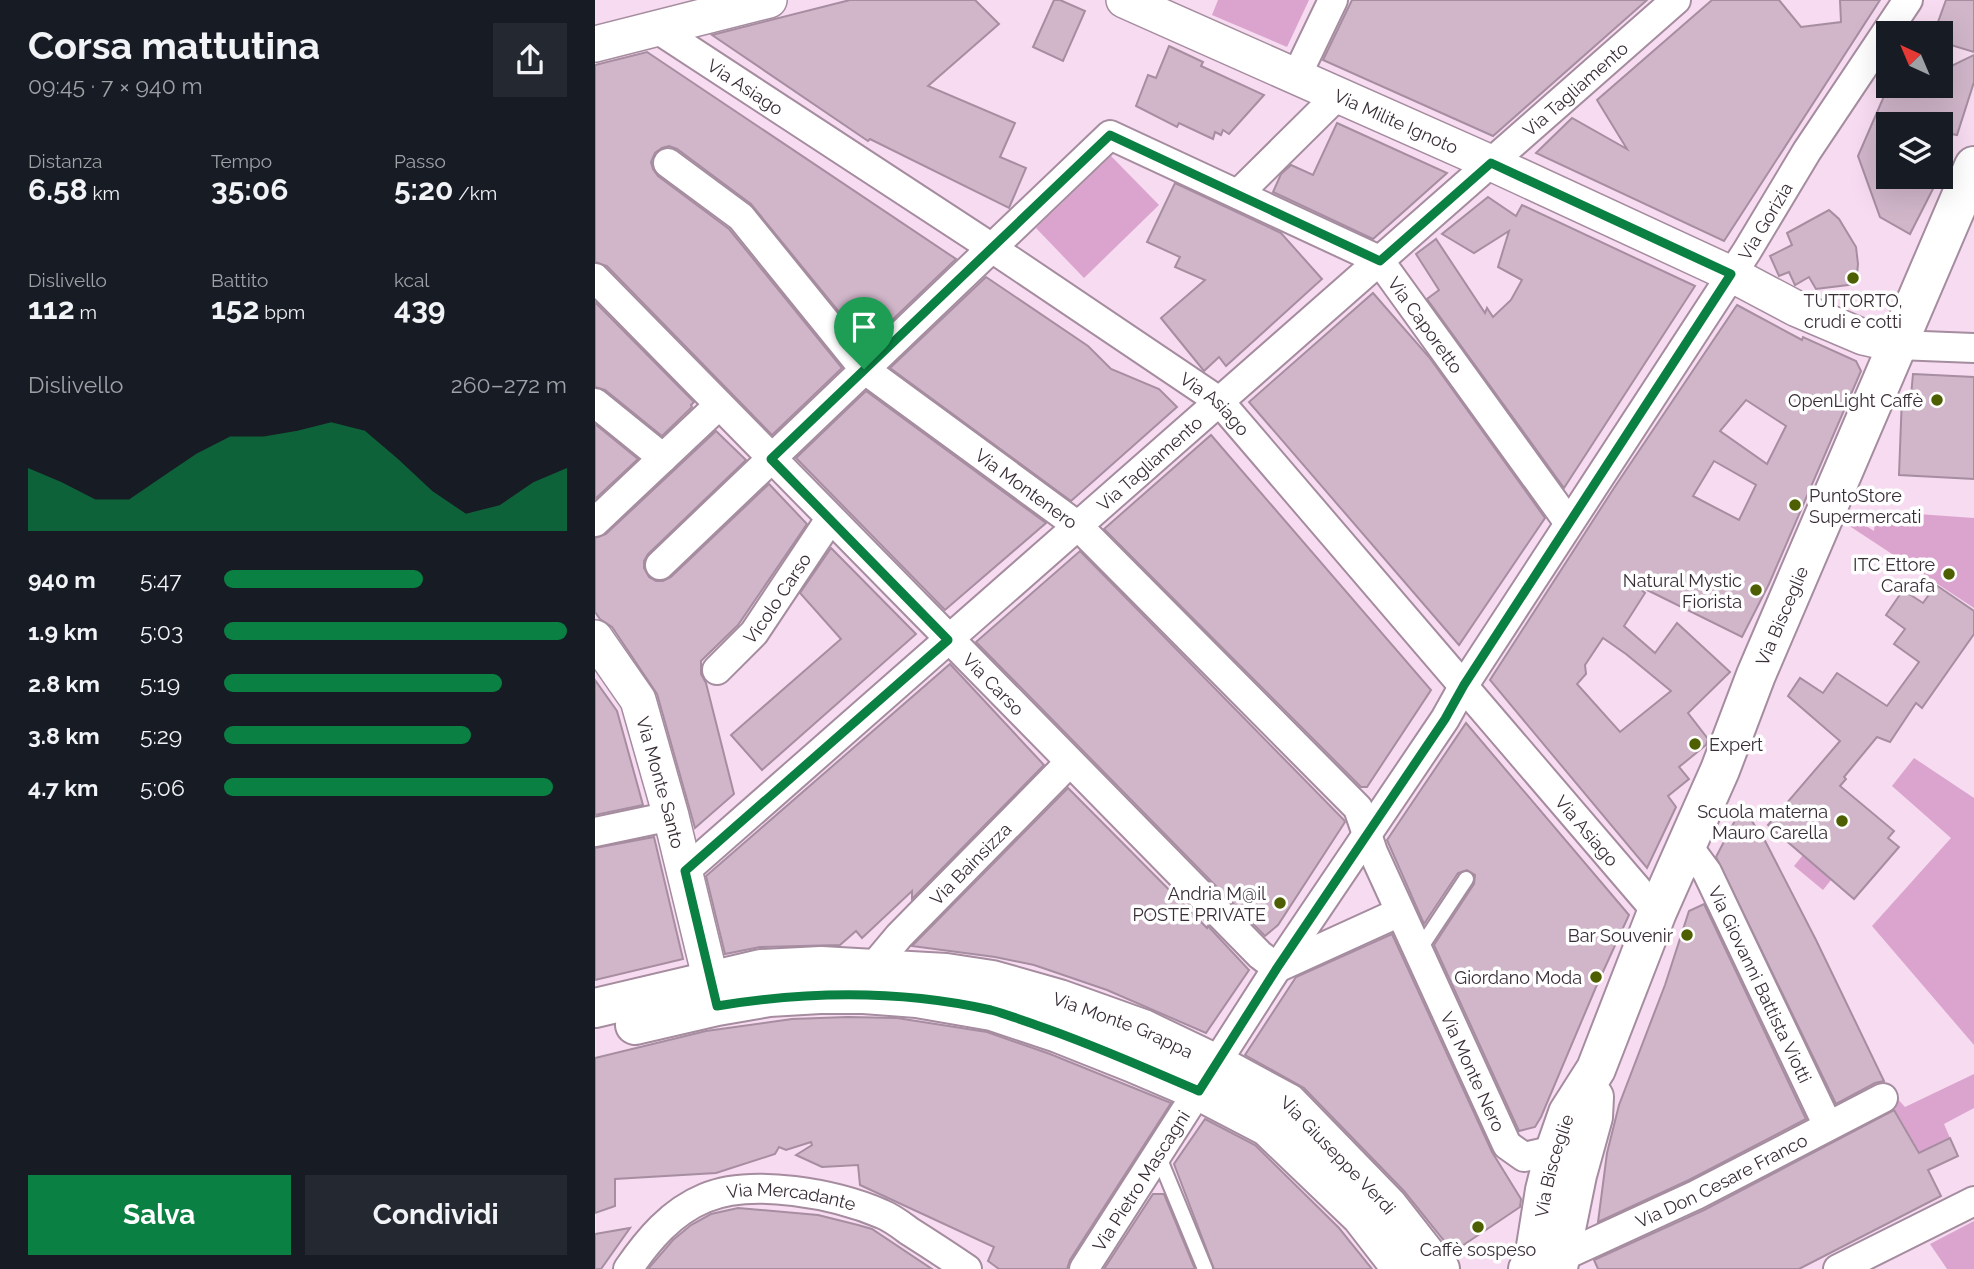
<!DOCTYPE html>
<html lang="it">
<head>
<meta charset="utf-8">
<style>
  :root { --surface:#171b24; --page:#242831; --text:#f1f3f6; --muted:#9ea1a6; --accent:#0b8043 }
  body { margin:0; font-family:Raleway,sans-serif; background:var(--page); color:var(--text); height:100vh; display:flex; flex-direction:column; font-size:26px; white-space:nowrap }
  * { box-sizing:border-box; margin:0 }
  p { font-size:23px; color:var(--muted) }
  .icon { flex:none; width:38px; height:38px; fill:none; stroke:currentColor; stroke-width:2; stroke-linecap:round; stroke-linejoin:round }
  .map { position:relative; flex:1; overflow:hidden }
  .drawer { display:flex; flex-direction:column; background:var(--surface); width:595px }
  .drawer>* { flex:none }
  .needle { width:46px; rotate:316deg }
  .tools { position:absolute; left:1281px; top:21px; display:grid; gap:14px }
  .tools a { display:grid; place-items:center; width:77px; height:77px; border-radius:0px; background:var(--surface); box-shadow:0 7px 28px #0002; font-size:35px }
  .pin { position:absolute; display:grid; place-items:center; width:60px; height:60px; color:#fff; margin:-72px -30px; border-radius:50% 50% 50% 0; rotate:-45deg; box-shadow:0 0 7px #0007 }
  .pin .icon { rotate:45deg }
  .round { display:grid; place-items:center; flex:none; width:74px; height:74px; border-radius:0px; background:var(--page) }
  .summary { display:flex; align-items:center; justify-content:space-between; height:119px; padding:0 28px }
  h1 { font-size:38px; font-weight:700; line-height:52px }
  .metrics { display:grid; grid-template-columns:repeat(3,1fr); gap:10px; height:119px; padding:7px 28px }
  .metrics div { display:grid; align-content:center }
  .metrics b { font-size:30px; font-weight:700 }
  .metrics small { font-size:19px; font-weight:400 }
  .metrics p { font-size:19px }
  .chart { height:196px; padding:14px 28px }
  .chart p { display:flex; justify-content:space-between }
  .chart svg { width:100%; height:126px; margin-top:7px; fill:var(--accent); opacity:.7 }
  .action { display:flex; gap:14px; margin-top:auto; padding:14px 28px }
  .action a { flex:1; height:80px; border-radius:0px; background:var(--accent); color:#fff; font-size:28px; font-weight:700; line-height:80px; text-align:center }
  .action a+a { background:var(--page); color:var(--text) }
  ul { padding:0 28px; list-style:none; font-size:23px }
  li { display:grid; grid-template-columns:112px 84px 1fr; align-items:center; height:52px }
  li i { height:18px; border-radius:9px; background:var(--accent) }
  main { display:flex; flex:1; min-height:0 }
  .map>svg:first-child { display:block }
</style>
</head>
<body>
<main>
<section class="drawer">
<div class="summary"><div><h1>Corsa mattutina</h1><p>09:45 · 7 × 940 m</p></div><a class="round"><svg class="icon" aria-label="share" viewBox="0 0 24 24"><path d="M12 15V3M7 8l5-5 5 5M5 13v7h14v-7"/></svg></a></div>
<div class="metrics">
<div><p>Distanza</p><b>6.58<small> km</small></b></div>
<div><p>Tempo</p><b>35:06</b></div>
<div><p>Passo</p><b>5:20<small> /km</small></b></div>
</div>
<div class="metrics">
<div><p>Dislivello</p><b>112<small> m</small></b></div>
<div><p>Battito</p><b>152<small> bpm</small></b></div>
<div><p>kcal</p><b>439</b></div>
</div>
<div class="chart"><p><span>Dislivello</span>260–272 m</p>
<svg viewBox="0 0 160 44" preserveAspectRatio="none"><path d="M0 44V22L10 27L20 33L30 33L40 25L50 17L60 11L70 11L80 9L90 6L100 9L110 19L120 30L130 38L140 35L150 27L160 22V44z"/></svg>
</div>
<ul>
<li><b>940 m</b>5:47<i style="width:58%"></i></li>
<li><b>1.9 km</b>5:03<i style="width:100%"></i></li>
<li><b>2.8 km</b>5:19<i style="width:81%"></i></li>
<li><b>3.8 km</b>5:29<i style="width:72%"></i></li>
<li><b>4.7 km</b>5:06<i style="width:96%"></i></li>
</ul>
<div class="action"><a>Salva</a><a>Condividi</a></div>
</section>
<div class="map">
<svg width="1379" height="1269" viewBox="0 0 1379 1269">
  <rect width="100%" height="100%" fill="#f7dbf0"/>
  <g fill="#dba4ce">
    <polygon points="623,0 714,0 692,47 617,15"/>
    <polygon points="516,156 564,205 489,278 441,228"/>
    <polygon points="1281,511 1379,518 1379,608 1256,527 1259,518 1279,531"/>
    <polygon points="1319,758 1379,798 1379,1045 1277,926 1356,838 1297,786"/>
    <polygon points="1208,855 1236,880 1228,890 1199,866"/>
    <polygon points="1379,1074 1379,1108 1349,1124 1355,1138 1325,1153 1298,1107 1290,1085 1310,1107"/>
    <polygon points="1379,1221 1379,1269 1352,1269 1335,1244"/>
  </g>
  <g fill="#d1b6ca" stroke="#a68da0" stroke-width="2" fill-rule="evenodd">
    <polygon points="255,0 380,0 404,24 333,86 420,123 405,157 431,168 414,208 275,139 273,141 117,35"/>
    <polygon points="459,0 465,0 490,11 468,61 438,47"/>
    <polygon points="757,0 1052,0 898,136 728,60"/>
    <polygon points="1117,0 1184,0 1206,27 1246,22 1245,0 1285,0 1129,241 941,153 977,118 1032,149 1002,100"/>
    <polygon points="1351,0 1379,0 1379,52 1346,42 1346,33 1339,33"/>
    <polygon points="574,46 608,62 606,66 669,95 634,134 628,130 626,135 620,132 618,139 584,123 582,127 541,106 553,75 561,78"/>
    <polygon points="52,52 361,259 271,345 156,204 82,149 74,146 67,148 60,153 56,162 58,169 63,176 134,229 247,368 177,435 12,266 0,262 0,65"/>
    <polygon points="1379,55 1379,82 1362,135 1346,132 1346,124 1293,124 1293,177 1344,177 1315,234 1285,217 1263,156 1293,87 1293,97 1316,86 1346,86 1346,71"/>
    <polygon points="742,123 852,173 778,239 678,192 686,174 696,165 718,175"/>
    <polygon points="580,183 686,233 727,279 631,366 624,357 609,371 566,318 610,280 580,267 585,257 552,242"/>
    <polygon points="893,197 921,216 927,205 1100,286 969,488 832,299 844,290 821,254 841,239 890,313 892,308 898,317 916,300 927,280 903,267 914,231 879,253 847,234"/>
    <polygon points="1234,210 1244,219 1261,247 1263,264 1261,284 1221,289 1214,277 1200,285 1194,272 1184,276 1175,256 1197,245 1192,233"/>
    <polygon points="391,277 493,346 516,369 564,389 582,407 476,501 295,368"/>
    <polygon points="778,293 834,357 950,518 864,645 654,402"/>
    <polygon points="0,302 99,402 96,405 97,407 67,436 10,390 0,387"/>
    <path d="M1142,305L1207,340L1208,337L1261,361L1266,371L1174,584L1147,637L1040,584L1050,593L1029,626L1060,653L1082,623L1135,672L1093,713L1113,739L1111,745L1084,767L1094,779L1073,796L1081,807L1052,868L895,680L1019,488ZM1151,400L1191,426L1172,464L1125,431ZM1119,461L1161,485L1144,520L1098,496ZM1008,638L1031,654L1076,691L1025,732L982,684L991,674L990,665Z"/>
    <polygon points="1318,374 1379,377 1379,479 1304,475 1307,396 1316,396"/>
    <polygon points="271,391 451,523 350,610 201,458"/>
    <polygon points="0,424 43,459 0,499"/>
    <polygon points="121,431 151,460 53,554 49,561 49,568 54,577 61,581 68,581 76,577 174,484 212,524 143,625 106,661 106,674 111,683 139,794 100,828 62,694 17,627 5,619 0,612 0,538 11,534"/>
    <polygon points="616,435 836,690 772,787 766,787 509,529"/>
    <polygon points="236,548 321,634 167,770 136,735 246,639 205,593"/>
    <polygon points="485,551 749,820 750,822 683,925 670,936 381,642"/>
    <polygon points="1341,585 1379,611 1379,634 1327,708 1321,703 1295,742 1282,737 1249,777 1251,779 1245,786 1299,831 1293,838 1304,847 1259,899 1173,825 1245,741 1193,696 1205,678 1228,693 1242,673 1292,706 1324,662 1299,644 1310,629 1291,615 1308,590 1328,603"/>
    <polygon points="355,664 449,765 317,899 317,891 267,938 261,931 245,945 165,947 130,954 111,876"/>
    <polygon points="0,680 22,711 48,805 0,815"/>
    <polygon points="871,723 1034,915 1001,987 946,1117 940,1127 924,1131 839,945 879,884 880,875 872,870 863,873 829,924 792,840"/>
    <polygon points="473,788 612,928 613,926 654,970 611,1033 512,990 439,965 400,957 317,946"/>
    <polygon points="1148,805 1165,835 1166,833 1221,940 1289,1081 1280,1083 1241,1104 1121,857"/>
    <polygon points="59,837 88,959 0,980 0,848"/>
    <polygon points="1109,904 1211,1119 1094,1180 1003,1222 1012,1153 1024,1105 1070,985 1094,911"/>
    <polygon points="797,934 897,1152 926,1199 925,1207 858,1252 809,1191 709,1088 650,1055 701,977"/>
    <polygon points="253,1017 302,1018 392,1032 455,1054 576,1103 475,1260 472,1269 404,1269 393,1261 399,1247 265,1185 263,1165 227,1167 201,1155 217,1145 216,1142 191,1150 184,1147 180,1154 121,1173 20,1179 20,1206 0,1213 0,1058 111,1031 197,1019"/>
    <polygon points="1299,1110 1324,1153 1355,1138 1363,1156 1333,1170 1346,1196 1204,1269 1003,1269 999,1260 1109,1210"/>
    <polygon points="610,1119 660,1145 744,1228 777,1269 619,1269 579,1164"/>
    <polygon points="558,1194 569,1194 600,1269 509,1269"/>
    <polygon points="143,1208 223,1215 263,1225 277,1229 337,1269 53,1269 78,1240 96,1225 116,1214"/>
    <polygon points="35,1228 6,1269 0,1269 0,1234"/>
  </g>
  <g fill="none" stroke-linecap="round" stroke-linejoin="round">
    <g stroke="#a58c9f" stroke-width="18">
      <g id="service">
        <polyline points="824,950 871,879"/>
        <polyline points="563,1155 610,1269"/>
      </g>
    </g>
    <g stroke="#a58c9f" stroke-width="32">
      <g id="minor">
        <path id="s1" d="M61,28L397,248L624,401L1062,912"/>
        <polyline points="701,77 738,0"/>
        <path id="s2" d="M73,163L146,217L269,369L483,526L763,808L778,852L912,1145L929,1157L960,1150"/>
        <polyline points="643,194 743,95"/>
        <path id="s3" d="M0,278L665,955L682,968"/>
        <polyline points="1303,345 1379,348"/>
        <polyline points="0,403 68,458"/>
        <polyline points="0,522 124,405"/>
        <path id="s4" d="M65,565L515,135L784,260L974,523"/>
        <path id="s5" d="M122,670L159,633L235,519"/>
        <polyline points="0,832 76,816"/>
        <path id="s6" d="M1092,845L1112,872L1233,1126"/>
        <path id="s7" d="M90,871L1081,0"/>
        <path id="s8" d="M278,967L304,936L474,763"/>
        <polyline points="682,968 805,912"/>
        <path id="s9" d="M964,1258L1101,1195L1288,1098"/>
        <path id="s10" d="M33,1269C53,1240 76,1212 110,1198C157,1178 241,1194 287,1214C297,1218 306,1225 314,1231C333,1243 353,1256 372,1269"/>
        <path id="s11" d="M489,1269L682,968L850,719L869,685L1152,251L1212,151L1313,0"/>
        <polyline points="1243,1269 1379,1201"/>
      </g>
    </g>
    <g stroke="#a58c9f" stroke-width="38">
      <g id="tertiary">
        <path id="s12" d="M529,0L896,163L1136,274L1202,309L1268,337L1303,345"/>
        <polyline points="0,44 174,0"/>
        <path id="s13" d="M0,638L43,700L76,816L122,1006"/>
      </g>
    </g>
    <g stroke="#a58c9f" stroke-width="42">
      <g id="secondary">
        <path id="s14" d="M0,1008L166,969L226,966L351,973L397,980L464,999L548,1029L621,1064L693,1103L793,1206L840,1266L845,1269"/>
        <polyline points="40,1025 122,1006 174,997 225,994 269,994 322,998 397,1011 463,1033 536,1062 604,1091 673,1127 766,1216 807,1269"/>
        <polyline points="964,1263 982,1175 998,1117 999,1097"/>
        <path id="s15" d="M933,1269L939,1259L950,1190L960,1150L973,1113L1001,1069L1062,912L1125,770L1161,675L1379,166"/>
      </g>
    </g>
    <use href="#service" stroke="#fff" stroke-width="14"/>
    <use href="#minor" stroke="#fff" stroke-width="28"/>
    <use href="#tertiary" stroke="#fff" stroke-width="35"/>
    <use href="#secondary" stroke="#fff" stroke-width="38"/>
  </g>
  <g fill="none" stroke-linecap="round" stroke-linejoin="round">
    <g stroke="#fff" stroke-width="14">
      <path id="route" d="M515,135L785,261L896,163L1136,274L869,685L850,719L682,968L604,1091C550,1068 497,1044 441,1025C427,1020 411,1014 396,1010C306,990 213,991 122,1006L90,871L353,640L176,459Z"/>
    </g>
    <use href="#route" stroke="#0b8043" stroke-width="9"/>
  </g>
  <g fill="#4e5f01" stroke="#fff" stroke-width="2.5">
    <circle cx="1258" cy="278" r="7"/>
    <circle cx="1342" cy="400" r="7"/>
    <circle cx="1200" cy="505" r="7"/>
    <circle cx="1354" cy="574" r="7"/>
    <circle cx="1161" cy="590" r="7"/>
    <circle cx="1100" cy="744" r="7"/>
    <circle cx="1247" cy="821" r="7"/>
    <circle cx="685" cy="903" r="7"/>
    <circle cx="1092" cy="935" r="7"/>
    <circle cx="1001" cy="977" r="7"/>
    <circle cx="883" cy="1227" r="7"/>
  </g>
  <g text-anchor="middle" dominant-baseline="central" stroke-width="7" stroke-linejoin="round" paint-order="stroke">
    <g font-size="18" fill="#392e36" stroke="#fff">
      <text stroke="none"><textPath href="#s1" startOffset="107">Via Asiago</textPath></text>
      <text stroke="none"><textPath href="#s7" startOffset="1185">Via Tagliamento</textPath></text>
      <text stroke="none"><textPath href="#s12" startOffset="298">Via Milite Ignoto</textPath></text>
      <text stroke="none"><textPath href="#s11" startOffset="1250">Via Gorizia</textPath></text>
      <text stroke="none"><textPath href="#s4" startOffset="999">Via Caporetto</textPath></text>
      <text stroke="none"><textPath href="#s1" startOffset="674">Via Asiago</textPath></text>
      <text stroke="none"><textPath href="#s7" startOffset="618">Via Tagliamento</textPath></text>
      <text stroke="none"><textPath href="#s2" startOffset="488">Via Montenero</textPath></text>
      <text stroke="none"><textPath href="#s5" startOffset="94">Vicolo Carso</textPath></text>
      <text stroke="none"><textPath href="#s15" startOffset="704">Via Bisceglie</textPath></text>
      <text stroke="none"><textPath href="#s3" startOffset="569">Via Carso</textPath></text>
      <text stroke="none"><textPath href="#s13" startOffset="161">Via Monte Santo</textPath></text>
      <text stroke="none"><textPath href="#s1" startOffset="1241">Via Asiago</textPath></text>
      <text stroke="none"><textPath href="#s8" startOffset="142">Via Bainsizza</textPath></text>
      <text stroke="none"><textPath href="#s6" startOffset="158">Via Giovanni Battista Viotti</textPath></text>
      <text stroke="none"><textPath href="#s14" startOffset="541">Via Monte Grappa</textPath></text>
      <text stroke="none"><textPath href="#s2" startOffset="1237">Via Monte Nero</textPath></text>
      <text stroke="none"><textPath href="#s14" startOffset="796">Via Giuseppe Verdi</textPath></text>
      <text stroke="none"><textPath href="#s15" startOffset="107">Via Bisceglie</textPath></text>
      <text stroke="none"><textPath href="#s11" startOffset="105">Via Pietro Mascagni</textPath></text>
      <text stroke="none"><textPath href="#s9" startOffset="180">Via Don Cesare Franco</textPath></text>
      <text stroke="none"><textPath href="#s10" startOffset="194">Via Mercadante</textPath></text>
    </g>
    <g font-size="18" fill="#392e36" stroke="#fff" text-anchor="end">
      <text x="1258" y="300" text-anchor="middle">TUTTORTO,<tspan x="1258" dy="21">crudi e cotti</tspan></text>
      <text x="1328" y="400">OpenLight Caffè</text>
      <text x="1214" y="495" text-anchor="start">PuntoStore<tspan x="1214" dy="21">Supermercati</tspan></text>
      <text x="1340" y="564">ITC Ettore<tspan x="1340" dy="21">Carafa</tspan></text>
      <text x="1147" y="580">Natural Mystic<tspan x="1147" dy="21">Fiorista</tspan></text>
      <text x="1114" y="744" text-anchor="start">Expert</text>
      <text x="1233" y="811">Scuola materna<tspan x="1233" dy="21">Mauro Carella</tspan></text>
      <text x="671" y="893">Andria M@il<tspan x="671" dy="21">POSTE PRIVATE</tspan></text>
      <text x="1078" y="935">Bar Souvenir</text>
      <text x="987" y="977">Giordano Moda</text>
      <text x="883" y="1249" text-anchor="middle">Caffè sospeso</text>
    </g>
  </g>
</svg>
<div class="tools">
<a><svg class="needle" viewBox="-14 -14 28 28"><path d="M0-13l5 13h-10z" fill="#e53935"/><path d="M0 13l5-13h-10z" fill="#9ea1a6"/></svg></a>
<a><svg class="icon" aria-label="layers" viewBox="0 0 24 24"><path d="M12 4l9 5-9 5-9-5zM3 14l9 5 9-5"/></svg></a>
</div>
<div class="pin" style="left:269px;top:369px;background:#1e9e55"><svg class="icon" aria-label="arrive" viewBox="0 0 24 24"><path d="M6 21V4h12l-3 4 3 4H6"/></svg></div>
</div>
</main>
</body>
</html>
